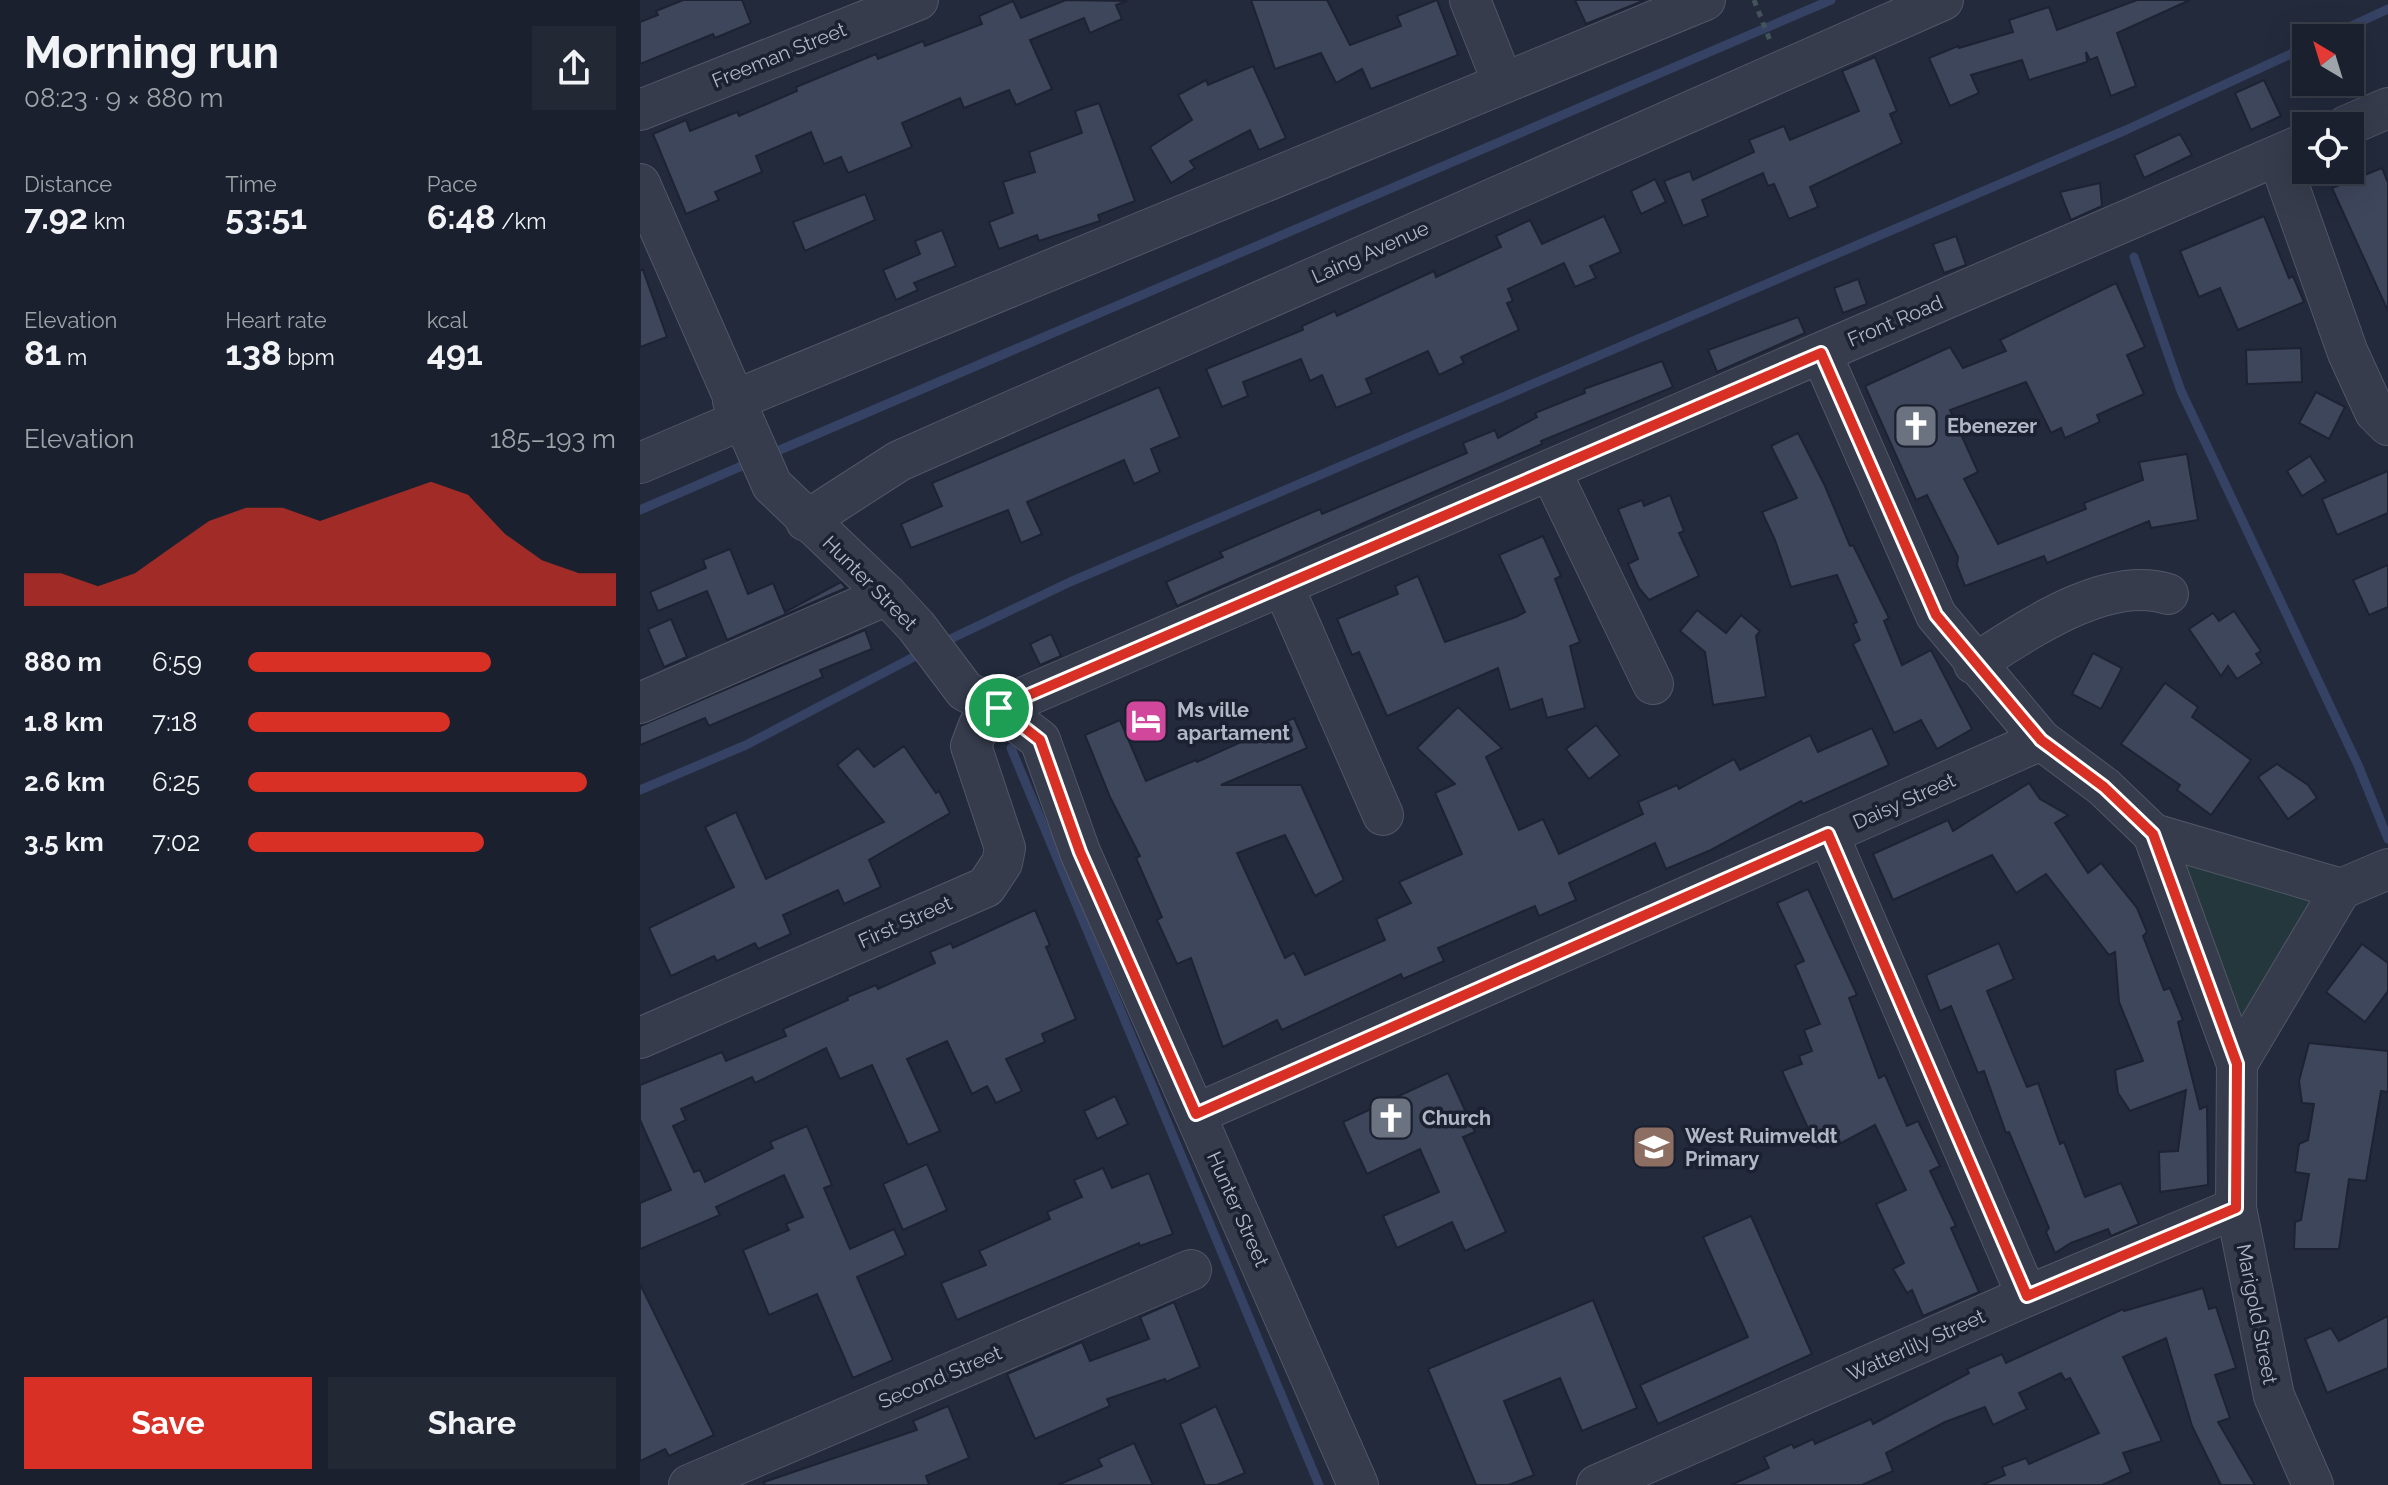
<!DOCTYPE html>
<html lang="en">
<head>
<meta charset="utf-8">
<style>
  :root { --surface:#1a202d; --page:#232835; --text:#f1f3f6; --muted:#9fa3aa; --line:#383e49; --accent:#d93025 }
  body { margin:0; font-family:Raleway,sans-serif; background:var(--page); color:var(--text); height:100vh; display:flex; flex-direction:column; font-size:30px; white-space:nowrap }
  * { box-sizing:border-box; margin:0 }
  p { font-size:26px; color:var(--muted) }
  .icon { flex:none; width:44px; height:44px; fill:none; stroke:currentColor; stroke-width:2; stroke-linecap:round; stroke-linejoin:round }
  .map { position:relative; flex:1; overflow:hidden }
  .drawer { display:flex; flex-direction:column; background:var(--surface); width:640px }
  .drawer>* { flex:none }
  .needle { width:52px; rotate:322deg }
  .fabs { position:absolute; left:1652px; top:24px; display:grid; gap:16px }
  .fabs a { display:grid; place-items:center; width:72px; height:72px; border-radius:0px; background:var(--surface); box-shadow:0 8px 32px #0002,0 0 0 2px var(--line); font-size:40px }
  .pin { position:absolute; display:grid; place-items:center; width:68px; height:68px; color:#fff; margin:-34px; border:4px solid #fff; border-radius:50%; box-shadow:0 2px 8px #0007 }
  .round { display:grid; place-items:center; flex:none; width:84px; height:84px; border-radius:0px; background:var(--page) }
  .overview { display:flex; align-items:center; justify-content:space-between; height:136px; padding:0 24px }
  h1 { font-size:44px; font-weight:700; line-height:60px }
  .metrics { display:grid; grid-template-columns:repeat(3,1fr); gap:12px; height:136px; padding:8px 24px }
  .metrics div { display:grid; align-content:center }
  .metrics b { font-size:34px; font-weight:700 }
  .metrics small { font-size:22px; font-weight:400 }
  .metrics p { font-size:22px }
  .chart { height:224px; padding:16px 24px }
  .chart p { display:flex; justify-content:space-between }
  .chart svg { width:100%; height:144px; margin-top:8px; fill:var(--accent); opacity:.7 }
  .cta { display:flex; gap:16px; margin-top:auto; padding:16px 24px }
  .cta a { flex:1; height:92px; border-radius:0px; background:var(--accent); color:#fff; font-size:32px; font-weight:700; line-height:92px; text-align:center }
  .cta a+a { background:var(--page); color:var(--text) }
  ul { padding:0 24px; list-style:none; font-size:26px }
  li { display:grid; grid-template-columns:128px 96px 1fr; align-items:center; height:60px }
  li i { height:20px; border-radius:10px; background:var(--accent) }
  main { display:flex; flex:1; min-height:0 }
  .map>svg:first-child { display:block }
</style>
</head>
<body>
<main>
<section class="drawer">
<div class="overview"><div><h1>Morning run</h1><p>08:23 · 9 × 880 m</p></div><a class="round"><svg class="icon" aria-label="share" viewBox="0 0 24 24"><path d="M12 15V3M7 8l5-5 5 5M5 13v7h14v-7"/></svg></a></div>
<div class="metrics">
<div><p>Distance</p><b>7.92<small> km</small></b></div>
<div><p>Time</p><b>53:51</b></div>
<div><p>Pace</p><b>6:48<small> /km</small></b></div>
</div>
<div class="metrics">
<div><p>Elevation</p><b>81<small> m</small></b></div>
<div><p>Heart rate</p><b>138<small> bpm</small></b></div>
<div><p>kcal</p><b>491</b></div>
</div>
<div class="chart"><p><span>Elevation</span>185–193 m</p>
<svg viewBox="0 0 160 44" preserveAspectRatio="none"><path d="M0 44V34L10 34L20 38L30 34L40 26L50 18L60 14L70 14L80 18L90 14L100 10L110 6L120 10L130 22L140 30L150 34L160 34V44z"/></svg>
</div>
<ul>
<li><b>880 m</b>6:59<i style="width:66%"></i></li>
<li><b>1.8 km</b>7:18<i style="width:55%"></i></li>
<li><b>2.6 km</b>6:25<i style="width:92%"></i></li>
<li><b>3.5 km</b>7:02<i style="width:64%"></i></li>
</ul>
<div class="cta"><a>Save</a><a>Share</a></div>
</section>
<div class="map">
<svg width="1748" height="1485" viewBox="0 0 1748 1485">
  <rect width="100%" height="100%" fill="#222a3c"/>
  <polygon fill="#24373d" points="1532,852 1682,897 1599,1043"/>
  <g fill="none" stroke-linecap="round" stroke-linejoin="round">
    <g stroke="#364263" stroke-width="9">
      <polyline points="1685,38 1748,9"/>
      <polyline points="1494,257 1541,391 1718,765 1748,839"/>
      <polyline points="128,455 1191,0"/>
      <polyline points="0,510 111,462"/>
      <polyline points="302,643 430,582 1486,130 1666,47"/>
      <polyline points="371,748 679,1485"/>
      <polyline points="0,790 106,745 285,651"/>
    </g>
  </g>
  <g fill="#3e465c" stroke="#1d2332" stroke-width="2">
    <polygon points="43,0 102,0 111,23 75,38 73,34 0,64 0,22 18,15 16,11"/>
    <polygon points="426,0 487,1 476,5 482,19 450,33 444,18 390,40 412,89 376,105 369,90 324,108 320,98 262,123 272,147 208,173 201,157 184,164 171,132 116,156 122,172 75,192 79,200 46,214 13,134 46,120 50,131 97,112 99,116 157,91 156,87 236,54 238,59 283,41 285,46 342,24 339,16 373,1 381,18"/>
    <polygon points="611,0 687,0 710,45 761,26 757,16 797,0 818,55 731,89 722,69 696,83 681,53 635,69"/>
    <polygon points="935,0 1005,0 946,24"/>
    <polygon points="1497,0 1550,0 1477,33 1496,86 1471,96 1457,57 1450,60 1446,52 1447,62 1389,80 1382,60 1331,75 1339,93 1310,106 1289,58 1318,46 1319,48 1373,32 1369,20 1409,7 1417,30"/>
    <polygon points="1235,57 1257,111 1250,114 1262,143 1170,187 1178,207 1149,219 1134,184 1128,186 1123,173 1062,200 1068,216 1043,226 1024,181 1050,171 1053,180 1114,152 1109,140 1144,126 1150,140 1219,111 1202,71"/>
    <polygon points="613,66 646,138 619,150 610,130 550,161 555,168 531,183 510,147 552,120 538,95 566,80 568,85"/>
    <polygon points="1624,80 1641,116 1611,130 1595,93"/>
    <polygon points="459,103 495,201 458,215 460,221 399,241 397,235 359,249 349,222 373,213 363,182 395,172 389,152 442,133 435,111"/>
    <polygon points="1540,134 1552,155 1504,178 1494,155"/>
    <polygon points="1742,168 1748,183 1748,311 1692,188"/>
    <polygon points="1015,179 1026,202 1001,214 991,191"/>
    <polygon points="1460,183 1462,206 1431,220 1420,192"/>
    <polygon points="225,194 235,220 165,251 153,222"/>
    <polygon points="964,216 981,252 950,266 956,278 935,287 924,263 868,289 873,301 867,303 879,330 821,357 824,363 799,375 788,351 726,379 732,393 696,408 682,375 670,381 661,359 603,382 608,396 582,407 566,369 663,330 662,326 695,311 697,316 794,271 796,277 861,247 856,236 890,220 902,244"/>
    <polygon points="1624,216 1649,278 1653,276 1664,302 1598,330 1580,288 1559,297 1540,251"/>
    <polygon points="302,230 316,266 274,283 278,290 256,300 243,270 280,254 275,241"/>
    <polygon points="1316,236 1326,265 1304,273 1293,244"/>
    <polygon points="0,270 3,270 27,337 0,347"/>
    <polygon points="1218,279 1227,304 1203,313 1194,288"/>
    <polygon points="1476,283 1505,347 1487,355 1504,394 1457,415 1460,422 1425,438 1421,428 1411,433 1386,382 1310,410 1338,472 1324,479 1358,544 1446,509 1444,503 1503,480 1499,462 1547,454 1558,520 1511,528 1509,521 1407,563 1404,556 1325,586 1317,565 1318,557 1287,495 1276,500 1225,386 1310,347 1323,368 1366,351 1360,340"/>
    <polygon points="1158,317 1165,333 1077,372 1068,350"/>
    <polygon points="1661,348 1662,382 1607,384 1606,350"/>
    <polygon points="1022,361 1033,387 901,441 902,444 537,606 526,582 583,557 580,552 680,509 682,514 827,453 823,443 855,430 858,438 897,417 895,413 945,393 944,389"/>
    <polygon points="519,387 540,437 511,449 520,472 494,484 484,460 387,502 402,534 381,543 368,510 271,548 261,524 302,506 292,483"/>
    <polygon points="1676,392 1705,407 1689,439 1659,423"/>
    <polygon points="1158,433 1185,486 1210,546 1213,545 1249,618 1244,621 1262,665 1291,650 1332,729 1297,749 1281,720 1254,733 1213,644 1220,640 1213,624 1217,622 1197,575 1151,587 1135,540 1122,512 1157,498 1131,446"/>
    <polygon points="1670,456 1686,481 1662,496 1647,471"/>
    <polygon points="1748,471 1748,513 1697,535 1682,499"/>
    <polygon points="1030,495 1044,531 1039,533 1059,576 1009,600 999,588 988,564 998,559 978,509 1002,500 1004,506"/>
    <polygon points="903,536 921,576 915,579 940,642 930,646 945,708 907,718 902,699 870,710 858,668 747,716 719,652 712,655 697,619 758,594 755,586 778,576 805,642 876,617 885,612 859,555"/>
    <polygon points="90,549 108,594 133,583 145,612 201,582 206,588 87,640 67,591 18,611 10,592 66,568 63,560"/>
    <polygon points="1748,565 1748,607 1729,615 1713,580"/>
    <polygon points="1057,610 1086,633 1101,615 1120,631 1116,636 1126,697 1073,705 1065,652 1040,631"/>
    <polygon points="1594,611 1621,651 1616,654 1622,663 1597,679 1588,666 1581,676 1549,629 1573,613 1579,621"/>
    <polygon points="31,619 47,657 24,667 8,629"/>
    <polygon points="225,630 232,649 180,670 183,677 69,726 65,718 0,745 0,726"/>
    <polygon points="411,634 421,656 400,665 390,644"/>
    <polygon points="1453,653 1482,668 1461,709 1432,694"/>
    <polygon points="1525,683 1558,707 1552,717 1611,760 1571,815 1537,790 1540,785 1481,744"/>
    <polygon points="818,707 862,748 846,757 879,830 903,819 919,854 1003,814 998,802 1037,785 1039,789 1094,759 1100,770 1170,735 1178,752 1232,728 1249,765 1163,804 1161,801 1071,850 1026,869 1015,843 929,883 936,900 899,916 895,906 798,948 804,961 763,979 761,974 642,1030 637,1020 583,1047 551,958 537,964 517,920 522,917 496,858 500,856 470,797 445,735 480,720 506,781 556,760 557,762 654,718 667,748 581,785 661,785 704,880 675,896 645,835 597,853 645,958 654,953 665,975 745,940 736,919 771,903 759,882 822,854 795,793 815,784 777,748"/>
    <polygon points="956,725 980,755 949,779 926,749"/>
    <polygon points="264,746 296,793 299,791 310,813 229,860 241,887 204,904 198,890 143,915 151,934 118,949 115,943 77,961 74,956 31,976 9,928 94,887 65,827 96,812 126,879 244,822 197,765 218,748 234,767"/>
    <polygon points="1637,764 1668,785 1677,798 1648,819 1618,777"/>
    <polygon points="1389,783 1400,799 1428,815 1415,823 1448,873 1461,863 1497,908 1507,932 1503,936 1524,990 1530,988 1543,1020 1538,1022 1560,1109 1567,1106 1568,1185 1520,1192 1519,1152 1538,1151 1546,1090 1490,1111 1478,1093 1475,1070 1503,1061 1479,1002 1475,952 1469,955 1406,874 1376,893 1352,855 1253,900 1233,854 1308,820 1313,831"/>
    <polygon points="1168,889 1217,995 1209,998 1239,1078 1245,1075 1267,1126 1278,1121 1300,1166 1290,1171 1316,1226 1311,1228 1339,1292 1283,1316 1272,1290 1267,1293 1253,1269 1264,1263 1236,1204 1266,1190 1235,1125 1192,1148 1189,1142 1177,1148 1142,1071 1162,1064 1159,1056 1172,1051 1164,1030 1180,1024 1155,965 1164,961 1137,903"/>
    <polygon points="395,910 410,945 406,947 436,1019 402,1034 405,1042 366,1059 382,1091 356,1103 347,1086 332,1094 307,1041 267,1059 300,1131 268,1145 232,1065 200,1079 186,1048 115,1083 112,1077 41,1109 46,1120 33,1126 54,1172 60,1170 65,1182 133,1148 130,1142 167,1126 192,1185 184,1188 210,1249 254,1229 266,1255 217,1277 253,1360 213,1378 177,1294 129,1315 103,1250 149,1230 146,1224 163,1217 144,1175 76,1207 80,1215 0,1249 0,1203 31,1190 0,1120 0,1085 82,1052 86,1061 146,1036 143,1029 208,1000 207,997 236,985 238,989 295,963 290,952 311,943 313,948"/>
    <polygon points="1359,943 1374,979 1347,991 1387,1087 1398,1083 1420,1144 1424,1142 1445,1197 1481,1183 1499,1224 1471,1236 1468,1229 1431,1243 1415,1253 1406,1232 1409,1228 1369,1132 1366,1133 1344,1071 1338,1073 1311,1006 1300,1011 1286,975"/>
    <polygon points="1722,944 1748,963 1748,991 1725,1022 1686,992"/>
    <polygon points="1669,1043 1748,1051 1748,1092 1741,1091 1726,1181 1709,1179 1699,1249 1654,1249 1655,1222 1661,1220 1669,1174 1655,1172 1659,1144 1668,1140 1674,1104 1662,1103 1659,1081"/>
    <polygon points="808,1073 835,1132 823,1137 866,1232 825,1251 812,1222 757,1248 743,1216 799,1192 780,1149 727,1174 703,1122"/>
    <polygon points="475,1096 488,1124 457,1139 444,1111"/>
    <polygon points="287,1164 307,1210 263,1230 243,1184"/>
    <polygon points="463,1168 472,1188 509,1173 533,1234 500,1246 499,1243 317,1320 301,1283 346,1265 339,1251 410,1219 407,1212 442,1197 434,1180"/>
    <polygon points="1111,1216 1172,1354 1018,1424 1000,1385 1108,1337 1063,1237"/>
    <polygon points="0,1284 74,1435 29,1456 25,1449 0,1461"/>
    <polygon points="1563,1288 1569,1309 1576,1307 1596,1368 1575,1375 1590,1418 1578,1422 1615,1485 1581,1485 1552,1426 1526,1338 1483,1357 1522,1441 1483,1453 1491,1472 1462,1485 1342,1485 1365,1475 1362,1467 1386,1458 1389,1464 1459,1433 1430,1378 1425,1380 1421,1373 1379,1393 1387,1409 1353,1425 1345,1407 1305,1422 1246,1453 1253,1471 1222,1485 1091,1485 1129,1468 1124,1457 1152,1444 1154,1448 1173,1439 1175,1444 1231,1419 1233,1424 1329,1373 1327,1369 1362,1354 1366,1363 1483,1309 1484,1311"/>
    <polygon points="953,1300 997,1408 942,1431 920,1378 864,1401 894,1475 869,1485 836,1485 788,1369"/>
    <polygon points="534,1302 560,1367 526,1382 525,1379 467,1399 470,1406 395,1439 367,1374 442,1342 450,1361 509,1339 500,1317"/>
    <polygon points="1748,1316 1748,1368 1687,1393 1665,1339 1691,1328 1699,1341"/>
    <polygon points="308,1406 329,1458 286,1476 289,1485 125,1485 124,1482 277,1430 273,1421"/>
    <polygon points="576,1406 605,1473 577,1485 565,1485 540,1424"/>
    <polygon points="494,1443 513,1485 418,1485 462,1466 458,1459"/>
  </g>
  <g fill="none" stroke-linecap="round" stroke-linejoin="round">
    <g stroke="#515767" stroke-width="42">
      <g id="minor">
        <polyline points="830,0 863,83"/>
        <polyline points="0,110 278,0"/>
        <polyline points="1706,126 1748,108"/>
        <polyline points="1638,156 1708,353 1735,412 1748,425"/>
        <polyline points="0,184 132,485 247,595 276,626 325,691 359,708 400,740 440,852 718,1485"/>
        <polyline points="1181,353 1296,615 1401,740 1464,787 1513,834 1597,1064 1596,1208 1634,1396 1673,1485"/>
        <polyline points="93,401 1065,0"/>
        <polyline points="0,463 101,420"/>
        <polyline points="910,470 1013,684"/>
        <polyline points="166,521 259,461 1303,0"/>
        <polyline points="643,586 743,815"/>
        <path d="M1334,664C1385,632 1466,574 1528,594"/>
        <polyline points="0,703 247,595"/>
        <polyline points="1188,834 1387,1296"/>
        <polyline points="1513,834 1701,889 1748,869"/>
        <polyline points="0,1038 346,887 362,863 365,848 331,746 339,725 359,708 1666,143"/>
        <polyline points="1597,1064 1701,889"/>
        <polyline points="556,1114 1401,740"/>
        <polyline points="49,1485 551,1270"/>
        <polyline points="957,1485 1387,1296 1596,1208"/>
      </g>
    </g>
    <polyline stroke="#42545a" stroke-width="5" stroke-dasharray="6 6" stroke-linecap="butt" points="1114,0 1131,43"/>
    <use href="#minor" stroke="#363c4c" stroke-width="40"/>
  </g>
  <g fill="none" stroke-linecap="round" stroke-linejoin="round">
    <g stroke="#fff" stroke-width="16">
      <polygon id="route" points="1181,353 1296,615 1401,740 1464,787 1513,834 1597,1064 1596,1208 1387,1296 1188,834 556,1114 440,852 400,740 359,708"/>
    </g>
    <use href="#route" stroke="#d93025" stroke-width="10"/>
  </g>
  <defs>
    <g id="church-square" transform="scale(2.3)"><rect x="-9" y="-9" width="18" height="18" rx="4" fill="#6b7280" stroke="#1b2130"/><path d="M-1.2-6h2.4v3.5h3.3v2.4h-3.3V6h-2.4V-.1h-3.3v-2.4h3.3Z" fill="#fff"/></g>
    <g id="hotel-square" transform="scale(2.3)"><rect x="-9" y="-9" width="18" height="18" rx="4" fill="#d1479c" stroke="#1b2130"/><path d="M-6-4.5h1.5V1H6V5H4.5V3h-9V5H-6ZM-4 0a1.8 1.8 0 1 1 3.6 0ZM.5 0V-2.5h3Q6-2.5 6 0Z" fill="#fff"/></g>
    <g id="school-square" transform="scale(2.3)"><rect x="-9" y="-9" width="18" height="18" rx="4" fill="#8d6e63" stroke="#1b2130"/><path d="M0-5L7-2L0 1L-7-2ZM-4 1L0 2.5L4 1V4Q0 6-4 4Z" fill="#fff"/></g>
  </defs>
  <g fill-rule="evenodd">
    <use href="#church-square" x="1276" y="426"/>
    <use href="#hotel-square" x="506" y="721"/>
    <use href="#church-square" x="751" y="1118"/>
    <use href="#school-square" x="1014" y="1147"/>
  </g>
  <g text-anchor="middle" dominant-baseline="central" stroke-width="7" stroke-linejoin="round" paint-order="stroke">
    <g font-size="20" fill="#b1b7c7" stroke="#1b2130">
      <text transform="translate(139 55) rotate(-22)">Freeman Street</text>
      <text transform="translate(730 252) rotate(-24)">Laing Avenue</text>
      <text transform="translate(1255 321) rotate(-23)">Front Road</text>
      <text transform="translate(230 583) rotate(45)">Hunter Street</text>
      <text transform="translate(1264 801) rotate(-24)">Daisy Street</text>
      <text transform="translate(265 922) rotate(-24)">First Street</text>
      <text transform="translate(598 1209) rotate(66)">Hunter Street</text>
      <text transform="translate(1617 1314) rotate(79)">Marigold Street</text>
      <text transform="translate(1276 1345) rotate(-24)">Watterlily Street</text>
      <text transform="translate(300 1377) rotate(-23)">Second Street</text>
    </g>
    <g font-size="20" font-weight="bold" fill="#b1b7c7" stroke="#1b2130" text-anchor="start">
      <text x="1307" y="426">Ebenezer</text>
      <text x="537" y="710">Ms ville<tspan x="537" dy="23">apartament</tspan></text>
      <text x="782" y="1118">Church</text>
      <text x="1045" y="1136">West Ruimveldt<tspan x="1045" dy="23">Primary</tspan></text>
    </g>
  </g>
</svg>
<div class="fabs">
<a><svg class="needle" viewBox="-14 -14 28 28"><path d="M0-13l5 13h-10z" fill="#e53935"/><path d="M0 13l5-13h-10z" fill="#9fa3aa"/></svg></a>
<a><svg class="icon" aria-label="locate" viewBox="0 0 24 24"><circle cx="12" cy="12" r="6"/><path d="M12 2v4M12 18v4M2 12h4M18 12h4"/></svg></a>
</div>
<div class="pin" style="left:359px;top:708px;background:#1e9e55"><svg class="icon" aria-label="arrive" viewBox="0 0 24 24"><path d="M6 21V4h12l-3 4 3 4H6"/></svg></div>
</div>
</main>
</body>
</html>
